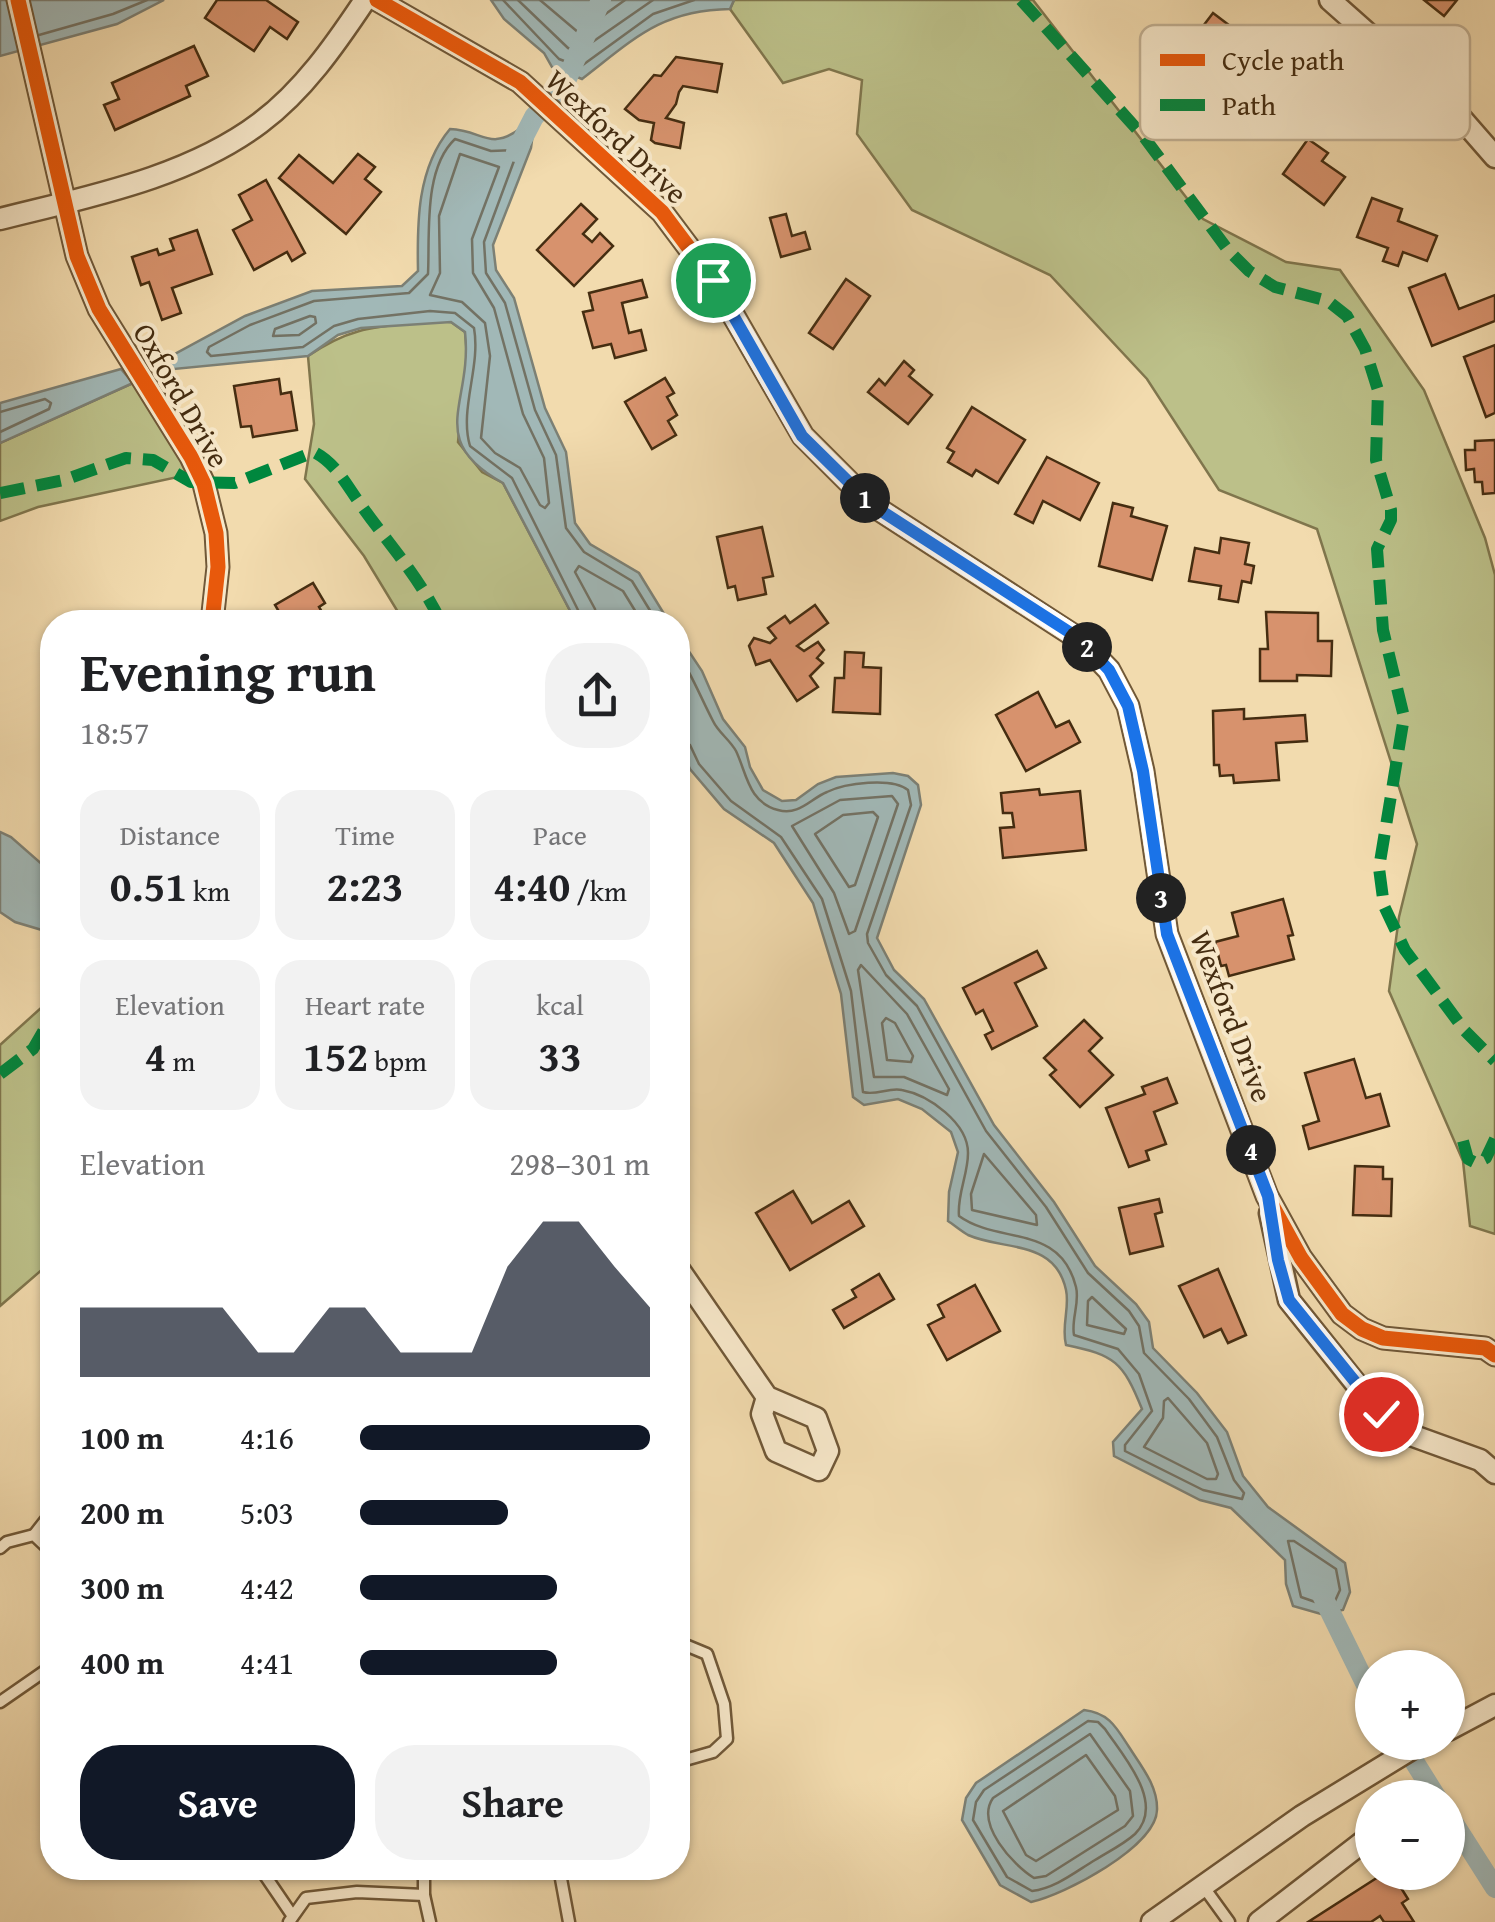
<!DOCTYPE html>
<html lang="en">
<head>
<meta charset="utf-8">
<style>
  :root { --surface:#fff; --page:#f2f2f2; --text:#202124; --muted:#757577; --accent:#111827 }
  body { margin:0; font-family:"Gentium Book Plus",serif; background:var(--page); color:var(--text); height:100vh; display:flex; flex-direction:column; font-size:38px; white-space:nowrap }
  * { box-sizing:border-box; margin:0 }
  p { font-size:32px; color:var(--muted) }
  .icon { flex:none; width:55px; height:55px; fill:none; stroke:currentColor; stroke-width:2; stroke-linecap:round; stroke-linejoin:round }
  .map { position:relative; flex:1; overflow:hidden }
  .panel { position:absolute; left:40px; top:610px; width:650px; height:1270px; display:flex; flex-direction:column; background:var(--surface); border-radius:40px; box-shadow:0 2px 8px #0004 }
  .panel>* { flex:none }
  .buttons { position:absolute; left:1355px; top:1650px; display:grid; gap:20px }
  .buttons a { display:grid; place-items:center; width:110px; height:110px; border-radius:50%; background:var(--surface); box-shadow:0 2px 8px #0004; font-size:50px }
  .pin { position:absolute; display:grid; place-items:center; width:85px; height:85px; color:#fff; margin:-42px; border:5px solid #fff; border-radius:50%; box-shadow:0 2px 10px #0007 }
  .km { position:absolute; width:50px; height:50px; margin:-25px; border-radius:50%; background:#222; color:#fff; font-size:28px; line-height:50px; text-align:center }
  .round { display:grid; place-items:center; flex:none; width:105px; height:105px; border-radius:40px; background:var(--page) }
  .head { display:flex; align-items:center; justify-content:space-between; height:170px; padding:0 40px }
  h1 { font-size:55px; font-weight:800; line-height:75px }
  .stats { display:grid; grid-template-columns:repeat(3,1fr); gap:15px; height:170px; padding:10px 40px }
  .stats div { display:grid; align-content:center; border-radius:25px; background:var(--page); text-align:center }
  .stats b { font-size:42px; font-weight:800 }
  .stats small { font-size:28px; font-weight:400 }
  .stats p { font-size:28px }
  .chart { height:280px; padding:20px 40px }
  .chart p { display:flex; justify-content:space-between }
  .chart svg { width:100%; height:180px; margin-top:10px; fill:var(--accent); opacity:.7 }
  .action { display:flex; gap:20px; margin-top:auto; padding:20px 40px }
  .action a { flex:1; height:115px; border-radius:40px; background:var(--accent); color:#fff; font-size:40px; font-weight:800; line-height:115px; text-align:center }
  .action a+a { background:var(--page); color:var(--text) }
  ul { padding:0 40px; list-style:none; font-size:32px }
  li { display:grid; grid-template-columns:160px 120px 1fr; align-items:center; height:75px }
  li i { height:25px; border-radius:12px; background:var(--accent) }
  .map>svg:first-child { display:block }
</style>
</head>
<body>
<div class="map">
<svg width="1495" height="1922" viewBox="0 0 1495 1922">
  <rect width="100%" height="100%" fill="#f2dbae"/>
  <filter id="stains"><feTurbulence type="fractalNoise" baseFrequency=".002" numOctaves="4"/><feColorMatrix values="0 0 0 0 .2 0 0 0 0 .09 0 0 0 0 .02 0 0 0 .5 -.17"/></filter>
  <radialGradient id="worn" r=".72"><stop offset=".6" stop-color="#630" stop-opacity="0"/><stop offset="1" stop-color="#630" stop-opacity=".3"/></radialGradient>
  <g fill="#bcc089" stroke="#80764d" stroke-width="2.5">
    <polygon points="734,0 1033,0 1203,219 1286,262 1340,270 1424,390 1485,538 1495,575 1495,1234 1470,1226 1463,1161 1389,991 1399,917 1417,844 1317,529 1219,490 1147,379 1050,275 912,210 857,134 862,80 829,69 783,83 730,9"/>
    <path d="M431,321L451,322L465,332L467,355L458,442L482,472L503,483L576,622H404L364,556L305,479L314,424L308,356C353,325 379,327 431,321Z"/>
    <polygon points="133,383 192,474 38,507 0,521 0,443"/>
    <polygon points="52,998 52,1261 0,1306 0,1045"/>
  </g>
  <g fill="#a1b8b7" stroke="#7c8075" stroke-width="2.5">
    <polygon points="0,0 164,0 117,24 0,56"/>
    <path d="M491,0H734L730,9C661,10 634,39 582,79L552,67L544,53L504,19Z"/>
    <path d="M521,128L533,133L531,148L493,245L496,270L514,298L545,408L566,452L575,523L590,544L639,573L669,622H576L503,483C424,439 473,404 465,332L451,322L361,328L338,335L308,356L164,370L162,361L245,316L312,291L402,286L418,271C417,223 417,168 450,129C483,130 489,152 521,128Z"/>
    <polygon points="121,369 133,383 0,443 0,403"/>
    <path d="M678,635L702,671L723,719L745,747L750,767L763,790L782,801L796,800L818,784L836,777L893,773L908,776L918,785L921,805L877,938L894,970L924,999L994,1125L1054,1202L1095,1266L1136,1304L1149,1322L1153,1348L1197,1393L1227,1432L1243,1476L1268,1507L1345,1563L1350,1592L1343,1610L1321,1614L1293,1606L1286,1584L1285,1560L1231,1508L1200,1500L1114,1456L1113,1442L1142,1409C1123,1362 1115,1355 1066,1345C1061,1326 1070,1308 1066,1290C1055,1239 1004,1251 968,1235C961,1231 954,1225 948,1221L949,1192L958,1152L951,1132L922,1109L898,1099L864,1105L853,1097L841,994L813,903L774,843L724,809L690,769L678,742Z"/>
    <polygon points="0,832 11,837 52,873 52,933 15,922 0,912"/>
    <path d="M1084,1710C1109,1713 1116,1727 1129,1747C1141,1766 1158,1786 1157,1810C1156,1847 1064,1895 1031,1902L1000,1885L962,1820L966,1798L976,1783Z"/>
  </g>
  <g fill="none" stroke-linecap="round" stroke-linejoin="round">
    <g stroke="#737264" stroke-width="2.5">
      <polyline points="503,0 559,59 580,67 653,14 694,0"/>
      <polyline points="518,0 568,48 578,52 653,0"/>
      <polyline points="540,0 579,33 625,0"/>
      <polyline points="39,35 113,14 147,0"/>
      <polygon points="460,154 499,167 472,239 473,273 494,308 523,414 544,458 549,503 545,508 540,505 520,468 495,453 481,438 490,356 485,323 462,302 430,295 440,273 439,216"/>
      <polygon points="310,316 315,317 316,323 299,335 273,336 275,329"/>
      <polyline points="0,412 45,399 51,403 49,409 0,432"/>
      <path d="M584,622L512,478L470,446C459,409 481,367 474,328L455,313L430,311L358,319L334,326L303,347L211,356L207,352L209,347L250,325L314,301L409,293L428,274C430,235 423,169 455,139L491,151L518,150L484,242L486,273L505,303L535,410L556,455L566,528L584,552L632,581L657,622"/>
      <polyline points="597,622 595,609 575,572 579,566 623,591 642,622"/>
      <path d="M678,653C692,675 701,698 713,721C718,732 730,740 736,751C747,774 748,802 778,810C799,816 810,799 827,792C845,783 892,777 908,790L911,805L867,934L868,943L886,975L917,1006L986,1131L1046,1207L1088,1273L1129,1311L1139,1326L1144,1353L1189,1399L1217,1437L1234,1480L1244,1493L1242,1499L1203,1490L1125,1451V1445L1152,1411L1139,1374L1118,1349L1074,1335C1071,1319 1080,1303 1076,1287C1060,1223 999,1245 959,1216C957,1194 968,1175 968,1153C968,1123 929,1095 902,1090C889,1087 876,1096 863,1092L851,991L822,899L781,837L731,801L699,764L690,745L678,741"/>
      <polygon points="892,796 898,804 855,931 849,934 834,893 792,826 840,800"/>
      <polygon points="873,812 878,817 855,885 849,887 815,834 843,815"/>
      <polygon points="861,965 907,1014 949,1089 947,1095 904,1077 874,1077 858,970"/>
      <polygon points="886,1018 895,1023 913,1056 911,1062 887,1060 882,1023"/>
      <polygon points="984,1154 1036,1215 1037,1225 972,1210 971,1194"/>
      <polygon points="1092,1297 1126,1329 1124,1334 1087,1325 1088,1301"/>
      <polygon points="1168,1398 1207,1443 1218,1474 1216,1479 1207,1479 1144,1447 1163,1418 1164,1401"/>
      <polygon points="1288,1541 1294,1541 1336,1569 1340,1590 1335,1601 1321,1604 1301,1597"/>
      <path d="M1088,1721L1098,1722L1105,1729C1123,1756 1166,1803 1135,1834C1124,1844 1108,1852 1095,1860C1075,1872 1056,1888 1032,1891L1007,1877L973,1820L976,1802L984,1790Z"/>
      <path d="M1090,1734L1130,1791L1133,1816L1125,1826L1046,1876L1034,1878C1013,1865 975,1824 993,1798Z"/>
      <polygon points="1086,1755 1115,1796 1118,1810 1036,1861 1026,1855 1003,1811"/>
    </g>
    <g stroke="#a1b8b7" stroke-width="20">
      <polyline points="516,152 534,117 566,81 601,0"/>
      <polyline points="1320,1591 1372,1697"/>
      <polyline points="1402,1742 1437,1798"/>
      <polyline points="1448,1814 1495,1888"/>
    </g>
  </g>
  <g fill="#d7926d" stroke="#452d11" stroke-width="2.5">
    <polygon points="217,0 266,0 298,22 287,39 270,27 254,51 205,18"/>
    <polygon points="1424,0 1457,0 1444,16"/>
    <polygon points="1213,13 1246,38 1214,80 1181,55"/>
    <polygon points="194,46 208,76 186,86 190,96 115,130 104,105 119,99 112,83"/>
    <polygon points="676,57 722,64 717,92 683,86 679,92 676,104 666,118 684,123 680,148 655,143 651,140 654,123 639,120 625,109 654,75 661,76"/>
    <polygon points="1308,139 1328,153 1322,161 1345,177 1324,205 1283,174"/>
    <polygon points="358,154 375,167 365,179 381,192 346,234 279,178 299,155 333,183"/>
    <polygon points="266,180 305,253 292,261 287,252 254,270 233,230 252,220 239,195"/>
    <polygon points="1372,198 1402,209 1398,221 1437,236 1427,261 1403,252 1398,266 1383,261 1388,248 1357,237"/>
    <polygon points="581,204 597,219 583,234 592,242 600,233 613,246 574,286 537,250"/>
    <polygon points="786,214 792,236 805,232 810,249 781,257 770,218"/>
    <polygon points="197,230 212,274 172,288 181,313 162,320 149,282 141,285 132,257 157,249 159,255 174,250 170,239"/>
    <polygon points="1445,274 1459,309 1495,295 1495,321 1432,346 1409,288"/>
    <polygon points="846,279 870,296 833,349 809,333"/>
    <polygon points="642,280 647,297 622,303 629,333 641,330 646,350 615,358 611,344 593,348 583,312 593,310 589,293"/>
    <polygon points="1495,345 1495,413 1486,417 1464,357"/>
    <polygon points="904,361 914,370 909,376 932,395 908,424 868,392 879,379 885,385"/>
    <polygon points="665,378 674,393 667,397 677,415 668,421 676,435 652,449 625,402"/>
    <polygon points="279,379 281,394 291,392 297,430 253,437 251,426 241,427 234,386"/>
    <polygon points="972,407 1025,440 998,483 976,470 972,476 948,462 954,452 947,448"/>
    <polygon points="1495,440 1495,493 1483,494 1482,482 1475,482 1474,469 1466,470 1465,450 1475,450 1475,441"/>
    <polygon points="1047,457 1099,483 1080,520 1043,501 1033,523 1015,514"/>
    <polygon points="1113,503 1133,508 1131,516 1167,526 1152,580 1099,566"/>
    <polygon points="762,527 773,576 763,578 766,594 738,600 735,586 728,588 717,537"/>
    <polygon points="1221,538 1249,543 1245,564 1254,566 1251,583 1242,581 1238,602 1219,599 1221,586 1189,581 1195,548 1219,553"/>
    <polygon points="313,583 325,603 319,607 326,619 336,613 342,622 285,622 275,605"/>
    <polygon points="815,605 828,623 797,646 804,651 818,642 824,650 817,658 823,663 810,676 818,687 797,701 770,660 756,665 749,646 754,638 770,643 776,638 768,628 785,616 790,623"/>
    <polygon points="1266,612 1318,613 1318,641 1332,641 1331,676 1297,675 1297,681 1260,681 1260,649 1268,649"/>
    <polygon points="845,652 864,653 863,667 881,668 880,714 833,712 835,678 844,678"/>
    <polygon points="1038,692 1056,727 1069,721 1080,742 1026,771 996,715"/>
    <polygon points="1244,709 1244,719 1305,715 1307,741 1276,743 1279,780 1234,783 1233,775 1220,776 1219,765 1214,765 1213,711"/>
    <polygon points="1039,789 1040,795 1080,791 1086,850 1003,858 1000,828 1014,827 1012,813 1003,813 1001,793"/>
    <polygon points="1283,899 1293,935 1288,936 1294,959 1229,976 1226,965 1221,966 1215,942 1238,936 1232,913"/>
    <polygon points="1037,951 1046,968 1015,983 1037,1026 992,1049 985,1035 993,1031 983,1010 976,1014 963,988"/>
    <polygon points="1084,1020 1102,1038 1089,1051 1113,1075 1080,1107 1050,1075 1056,1070 1044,1058"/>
    <polygon points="1354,1059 1366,1098 1380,1094 1389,1126 1309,1149 1303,1126 1319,1121 1305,1073"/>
    <polygon points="1167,1078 1177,1103 1154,1112 1166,1144 1146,1151 1149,1160 1129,1167 1106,1108 1145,1094 1142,1087"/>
    <polygon points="1355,1166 1383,1167 1383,1179 1392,1179 1391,1216 1353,1215"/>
    <polygon points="793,1191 812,1223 849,1201 864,1226 790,1270 756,1213"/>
    <polygon points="1159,1199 1162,1212 1155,1214 1163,1246 1130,1254 1119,1208"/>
    <polygon points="1218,1269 1246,1335 1228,1343 1221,1329 1204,1337 1179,1286"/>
    <polygon points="879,1274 894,1299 844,1328 833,1310 856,1297 852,1290"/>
    <polygon points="975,1285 1000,1331 947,1360 928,1325 944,1317 938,1305"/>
    <polygon points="1386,1872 1391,1872 1408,1899 1402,1903 1414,1922 1384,1922 1380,1916 1371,1922 1308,1922"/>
  </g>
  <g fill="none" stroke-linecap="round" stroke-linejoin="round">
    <g stroke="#705838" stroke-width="15">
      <g id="service">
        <polyline points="34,1535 52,1512"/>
        <polyline points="0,1548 7,1542 34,1535 52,1552"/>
        <polyline points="678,1642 707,1654 724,1704 727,1739 713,1752 678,1762"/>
        <polyline points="0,1702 52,1666"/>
        <polyline points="260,1868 292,1915"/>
        <polyline points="424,1868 424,1895 430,1922"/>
        <polyline points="559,1868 569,1922"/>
        <polyline points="1203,1886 1229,1922"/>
        <polyline points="289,1922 306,1898 357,1892 424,1895"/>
      </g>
    </g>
    <g stroke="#705838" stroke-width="25">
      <g id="minor">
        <polyline points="18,0 77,256 99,309 191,457 204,484 216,533 218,567 212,622"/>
        <polyline points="377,0 520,82 662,212 713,280 803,436 872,505 1079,639 1109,670 1128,706 1143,771 1167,934 1267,1196 1301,1258 1342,1314 1362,1329 1383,1338 1485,1348 1495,1355"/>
        <polyline points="1330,0 1454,110 1495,157"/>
        <path d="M0,219C87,197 187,178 260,123C303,91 335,45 365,0"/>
        <polyline points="1270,1213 1289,1300 1381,1415 1408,1434 1480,1460 1495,1473"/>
        <polyline points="678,1268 767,1397 816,1418 828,1451 819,1470 776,1451 762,1414 767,1397"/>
        <polyline points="1448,1730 1495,1705"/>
        <polyline points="1152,1922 1302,1816 1423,1742"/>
        <polyline points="1259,1922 1372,1835"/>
      </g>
    </g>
    <use href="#service" stroke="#f7e8ca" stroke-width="10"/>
    <use href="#minor" stroke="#f7e8ca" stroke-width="20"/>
    <g stroke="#00873e" stroke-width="12" stroke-dasharray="25 12" stroke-linecap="butt">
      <polyline points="1021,0 1144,137 1228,250 1249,271 1275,287 1328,301 1347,316 1365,349 1378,390 1376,460 1391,510 1391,520 1377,549 1383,630 1404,717 1379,868 1384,906 1405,950 1465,1031 1495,1061"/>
      <path d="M0,493L64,480L126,458L153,460L191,482L235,483L314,452C336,463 347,486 361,505C390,546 418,575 441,622"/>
      <polyline points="0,1074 33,1049 52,1016"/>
      <polyline points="1463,1141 1468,1159 1476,1163 1486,1158 1495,1139"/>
    </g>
    <g stroke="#f7e8ca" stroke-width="21">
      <g id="cycleway">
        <polyline points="18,0 77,256 99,309 191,457 204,484 216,533 218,567 212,622"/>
        <polyline points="377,0 520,82 662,212 713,280 803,436 872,505 1079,639 1109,670 1128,706 1143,771 1167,934 1267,1196 1301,1258 1342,1314 1362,1329 1383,1338 1485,1348 1495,1355"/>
      </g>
    </g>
    <use href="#cycleway" stroke="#e8590c" stroke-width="15"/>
  </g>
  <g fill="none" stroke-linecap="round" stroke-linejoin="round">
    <g stroke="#fff" stroke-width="20">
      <polyline id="route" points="713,280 802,436 872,505 1080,639 1109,670 1128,706 1143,771 1167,934 1268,1196 1278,1260 1289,1300 1381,1414"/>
    </g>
    <use href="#route" stroke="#1a73e8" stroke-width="12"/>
  </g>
  <g text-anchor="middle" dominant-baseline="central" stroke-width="8" stroke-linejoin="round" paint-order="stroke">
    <g font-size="30" fill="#452d11" stroke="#f7e8ca">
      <text transform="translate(617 136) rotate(43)">Wexford Drive</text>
      <text transform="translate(182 395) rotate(60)">Oxford Drive</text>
      <text transform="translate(1232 1016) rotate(69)">Wexford Drive</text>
    </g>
  </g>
  <rect x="1140" y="25" width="330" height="115" rx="15" fill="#f7e8ca" stroke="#c2b092" stroke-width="2.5"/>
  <rect x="1160" y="54" width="45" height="12" fill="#e8590c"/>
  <rect x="1160" y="99" width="45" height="12" fill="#00873e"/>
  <g font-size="28" fill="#452d11">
    <text x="1222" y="70">Cycle path</text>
    <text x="1222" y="115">Path</text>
  </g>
  <rect width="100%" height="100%" filter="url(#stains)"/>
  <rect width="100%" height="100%" fill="url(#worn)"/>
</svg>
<div class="buttons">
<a>+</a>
<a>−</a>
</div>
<div class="pin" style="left:713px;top:280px;background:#1e9e55"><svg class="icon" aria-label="arrive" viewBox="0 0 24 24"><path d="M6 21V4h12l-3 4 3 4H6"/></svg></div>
<div class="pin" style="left:1381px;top:1414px;background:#d93025"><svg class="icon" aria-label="check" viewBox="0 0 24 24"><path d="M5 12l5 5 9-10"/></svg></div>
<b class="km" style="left:865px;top:498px">1</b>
<b class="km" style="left:1087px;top:647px">2</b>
<b class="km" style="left:1161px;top:898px">3</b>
<b class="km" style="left:1251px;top:1150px">4</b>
<section class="panel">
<div class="head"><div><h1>Evening run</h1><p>18:57</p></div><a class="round"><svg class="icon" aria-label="share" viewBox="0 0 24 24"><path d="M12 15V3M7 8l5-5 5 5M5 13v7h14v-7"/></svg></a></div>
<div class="stats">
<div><p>Distance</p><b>0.51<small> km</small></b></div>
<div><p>Time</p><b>2:23</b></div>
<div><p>Pace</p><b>4:40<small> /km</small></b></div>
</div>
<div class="stats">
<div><p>Elevation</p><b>4<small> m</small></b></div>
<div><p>Heart rate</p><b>152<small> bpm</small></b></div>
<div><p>kcal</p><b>33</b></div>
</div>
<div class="chart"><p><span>Elevation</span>298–301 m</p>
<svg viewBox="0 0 160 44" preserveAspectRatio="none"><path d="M0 44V27L10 27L20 27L30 27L40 27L50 38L60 38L70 27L80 27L90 38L100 38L110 38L120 17L130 6L140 6L150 17L160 27V44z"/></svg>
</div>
<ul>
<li><b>100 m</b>4:16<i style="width:100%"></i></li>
<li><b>200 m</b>5:03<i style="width:51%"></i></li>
<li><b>300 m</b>4:42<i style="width:68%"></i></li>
<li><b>400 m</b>4:41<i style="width:68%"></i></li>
</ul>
<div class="action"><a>Save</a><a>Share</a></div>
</section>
</div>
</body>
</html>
